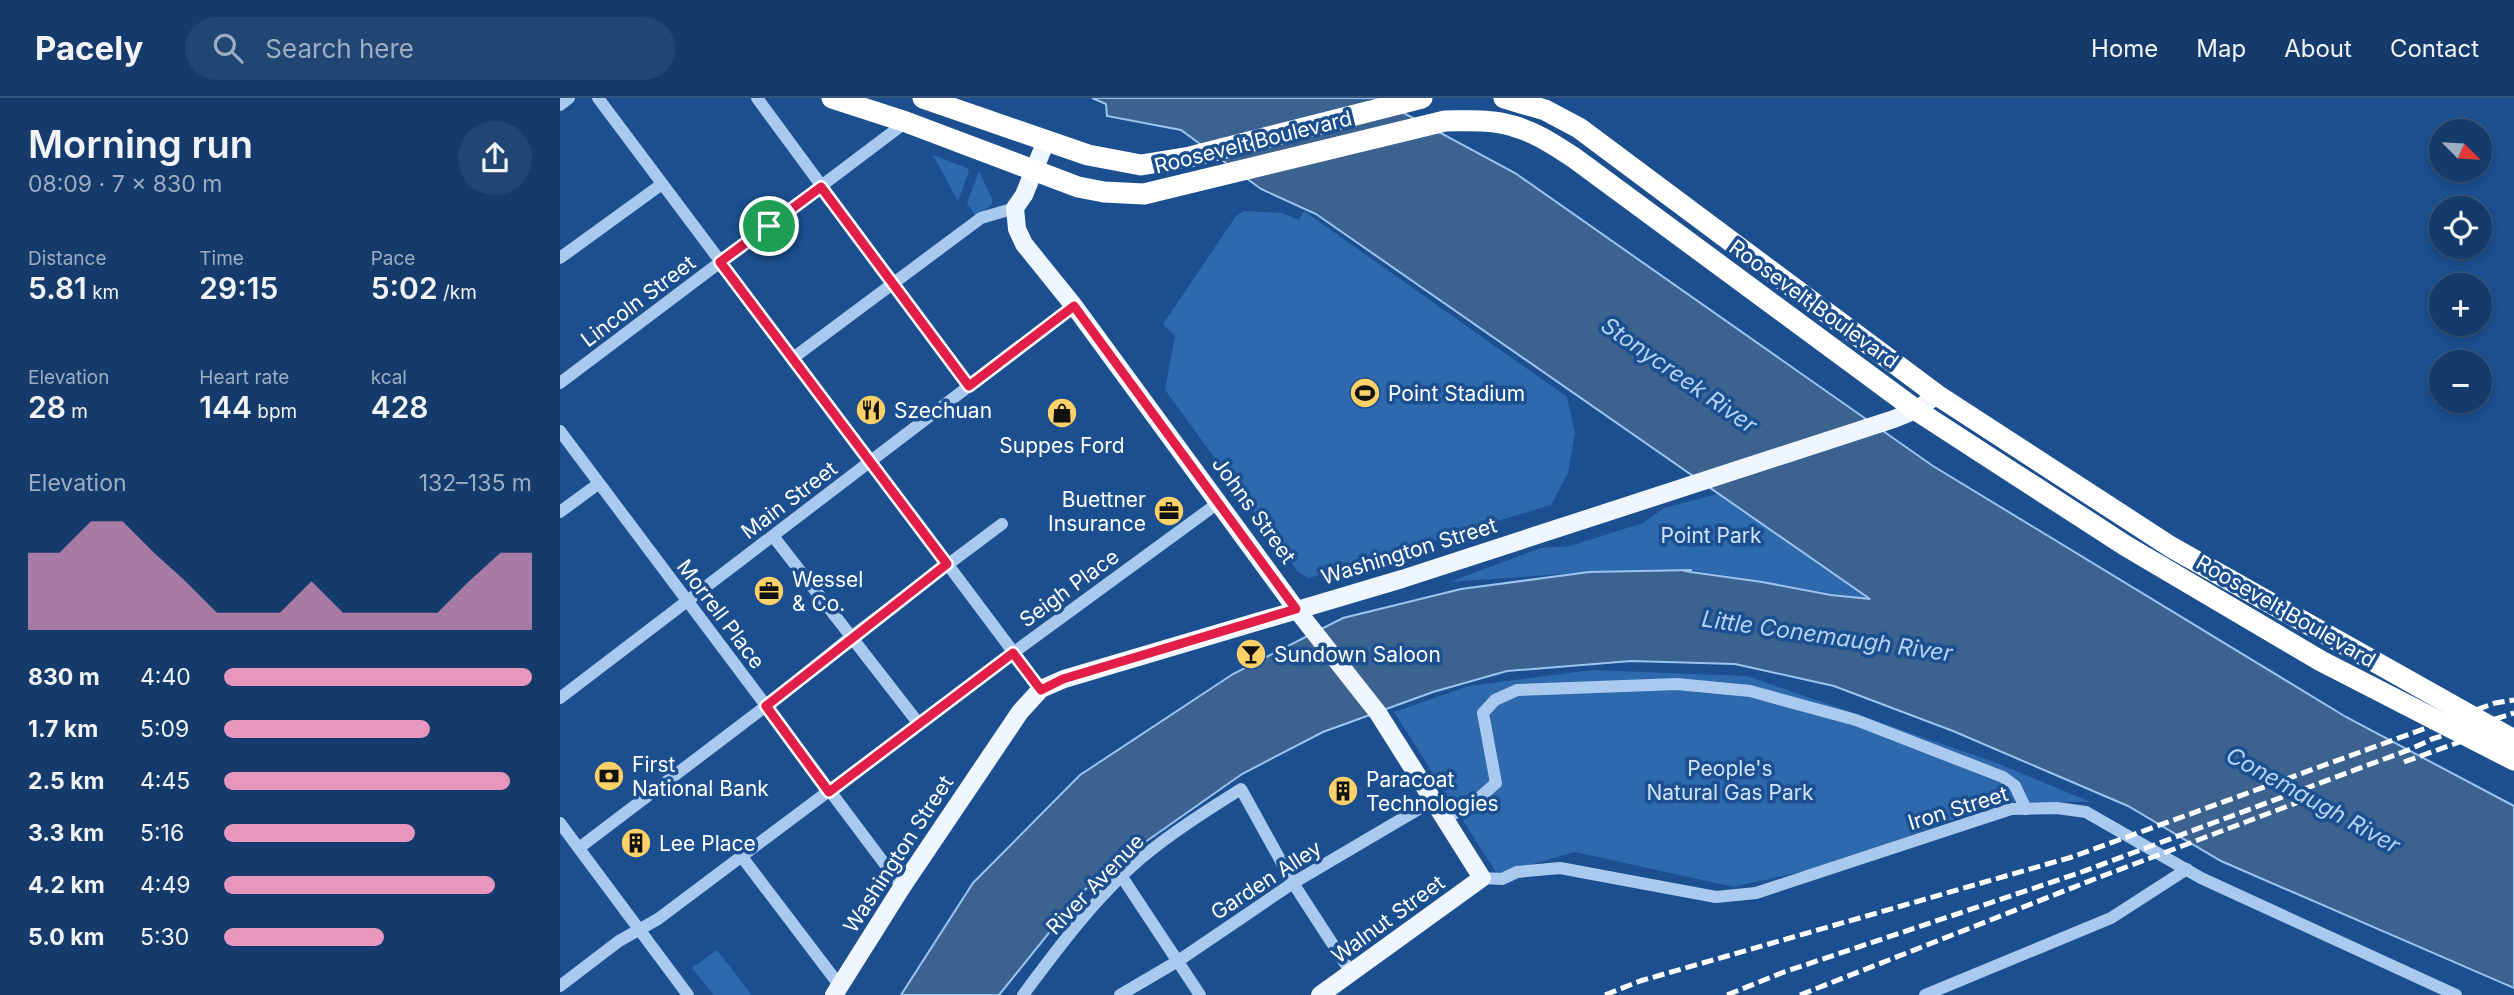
<!DOCTYPE html>
<html lang="en">
<head>
<meta charset="utf-8">
<style>
  :root { --surface:#143b6b; --page:#214673; --text:#f1f3f6; --muted:#9dadc1; --line:#33557e; --accent:#e797bd }
  body { margin:0; font-family:Inter,sans-serif; background:var(--page); color:var(--text); height:100vh; display:flex; flex-direction:column; font-size:26px; white-space:nowrap }
  * { box-sizing:border-box; margin:0 }
  p { font-size:23px; color:var(--muted) }
  .icon { flex:none; width:38px; height:38px; fill:none; stroke:currentColor; stroke-width:2; stroke-linecap:round; stroke-linejoin:round }
  .map { position:relative; flex:1; overflow:hidden }
  .panel { display:flex; flex-direction:column; background:var(--surface); width:560px }
  .panel>* { flex:none }
  .needle { width:46px; rotate:114deg }
  .buttons { position:absolute; left:1869px; top:21px; display:grid; gap:14px }
  .buttons a { display:grid; place-items:center; width:63px; height:63px; border-radius:50%; background:var(--surface); box-shadow:0 4px 10px #0003,0 0 0 2px var(--line); font-size:35px }
  .pin { position:absolute; display:grid; place-items:center; width:60px; height:60px; color:#fff; margin:-30px; border:4px solid #fff; border-radius:50%; box-shadow:0 2px 7px #0007 }
  .round { display:grid; place-items:center; flex:none; width:74px; height:74px; border-radius:37px; background:var(--page) }
  .head { display:flex; align-items:center; justify-content:space-between; height:119px; padding:0 28px }
  h1 { font-size:38px; font-weight:600; line-height:52px }
  .metrics { display:grid; grid-template-columns:repeat(3,1fr); gap:10px; height:119px; padding:7px 28px }
  .metrics div { display:grid; align-content:center }
  .metrics b { font-size:30px; font-weight:600 }
  .metrics small { font-size:19px; font-weight:400 }
  .metrics p { font-size:19px }
  .chart { height:196px; padding:14px 28px }
  .chart p { display:flex; justify-content:space-between }
  .chart svg { width:100%; height:126px; margin-top:7px; fill:var(--accent); opacity:.7 }
  ul { padding:0 28px; list-style:none; font-size:23px }
  li { display:grid; grid-template-columns:112px 84px 1fr; align-items:center; height:52px }
  li i { height:18px; border-radius:9px; background:var(--accent) }
  header { display:flex; align-items:center; gap:42px; box-sizing:border-box; height:98px; padding:0 35px; background:var(--surface); border-bottom:2px solid var(--line) }
  header strong { font-size:33px }
  nav { display:flex; gap:38px; margin-inline-start:auto; font-size:24px }
  .search { width:490px; height:63px; background:var(--page); display:flex; align-items:center; gap:18px; box-sizing:border-box; padding:0 24px; border-radius:38px; color:var(--muted); font-size:26px }
  main { display:flex; flex:1; min-height:0 }
  .map>svg:first-child { display:block }
</style>
</head>
<body>
<header>
<strong>Pacely</strong>
<div class="search"><svg class="icon" aria-label="search" viewBox="0 0 24 24"><circle cx="10" cy="10" r="6"/><path d="M15 15l6 6"/></svg>Search here</div>
<nav><a>Home</a><a>Map</a><a>About</a><a>Contact</a></nav>
</header>
<main>
<section class="panel">
<div class="head"><div><h1>Morning run</h1><p>08:09 · 7 × 830 m</p></div><a class="round"><svg class="icon" aria-label="share" viewBox="0 0 24 24"><path d="M12 15V3M7 8l5-5 5 5M5 13v7h14v-7"/></svg></a></div>
<div class="metrics">
<div><p>Distance</p><b>5.81<small> km</small></b></div>
<div><p>Time</p><b>29:15</b></div>
<div><p>Pace</p><b>5:02<small> /km</small></b></div>
</div>
<div class="metrics">
<div><p>Elevation</p><b>28<small> m</small></b></div>
<div><p>Heart rate</p><b>144<small> bpm</small></b></div>
<div><p>kcal</p><b>428</b></div>
</div>
<div class="chart"><p><span>Elevation</span>132–135 m</p>
<svg viewBox="0 0 160 44" preserveAspectRatio="none"><path d="M0 44V17L10 17L20 6L30 6L40 17L50 27L60 38L70 38L80 38L90 27L100 38L110 38L120 38L130 38L140 27L150 17L160 17V44z"/></svg>
</div>
<ul>
<li><b>830 m</b>4:40<i style="width:100%"></i></li>
<li><b>1.7 km</b>5:09<i style="width:67%"></i></li>
<li><b>2.5 km</b>4:45<i style="width:93%"></i></li>
<li><b>3.3 km</b>5:16<i style="width:62%"></i></li>
<li><b>4.2 km</b>4:49<i style="width:88%"></i></li>
<li><b>5.0 km</b>5:30<i style="width:52%"></i></li>
</ul>
</section>
<div class="map">
<svg width="1954" height="897" viewBox="0 0 1954 897">
  <rect width="100%" height="100%" fill="#1b4f8f"/>
  <g fill="#2e69ad">
    <polygon points="373,57 407,70 409,74 398,103"/>
    <polygon points="419,73 432,101 432,107 416,118 407,105"/>
    <polygon points="684,113 722,115 739,122 744,113 1007,299 1015,335 1008,375 991,407 749,480 738,474 605,292 615,238 603,226 676,118"/>
    <polygon points="1157,396 1311,502 1132,472 1029,474 889,484 981,450 1010,448 1083,425 1104,410"/>
    <polygon points="1032,572 1187,578 1434,664 1531,704 1442,704 1270,767 1174,789 1015,754 937,776 834,614 909,588"/>
    <polygon points="157,852 192,897 154,897 132,870"/>
  </g>
  <polygon fill="#3c6290" stroke="#9cc4f0" stroke-width="2" points="532,0 816,0 955,75 1373,368 1786,619 1954,708 1954,890 1661,763 1568,708 1393,633 1274,588 1175,566 1071,563 947,573 873,594 763,634 682,676 581,747 521,795 439,897 341,897 413,785 520,677 673,576 783,520 901,491 1029,474 1132,472 1124,473 1202,484 1271,497 1310,501 756,116 701,91 621,32 547,18 546,6"/>
  <g fill="none" stroke-linecap="round" stroke-linejoin="round">
    <g stroke="#a9c9ee" stroke-width="12">
      <polyline points="38,0 481,591"/>
      <polyline points="197,0 409,288"/>
      <polyline points="0,7 9,0"/>
      <polyline points="0,160 102,86"/>
      <polyline points="233,260 421,120 455,110"/>
      <polyline points="0,285 346,24"/>
      <polyline points="0,333 342,789"/>
      <polyline points="0,414 38,386"/>
      <polyline points="213,438 359,626"/>
      <polyline points="0,600 514,208"/>
      <polyline points="885,721 917,702 936,685 923,615 935,602 957,592 1117,586 1190,593 1296,622 1443,679 1455,688 1466,711"/>
      <polyline points="0,725 128,897"/>
      <polyline points="19,750 206,608 291,539 442,426"/>
      <polyline points="182,759 280,888"/>
      <polyline points="562,779 640,897"/>
      <polyline points="922,780 942,781 957,774 1000,770 1156,799 1196,795 1451,711 1497,710 1526,714 1641,780 1896,897"/>
      <polyline points="0,888 59,843 98,821 453,555 658,405"/>
      <path d="M463,897C498,850 535,800 579,762C611,735 646,713 681,691L733,785L792,876"/>
      <polyline points="560,897 618,863 733,785 874,702"/>
      <polyline points="1365,897 1551,820 1627,771"/>
    </g>
    <g stroke="#f0f6ff" stroke-width="18">
      <polyline points="486,43 464,97 455,110 457,131 464,146 514,208 736,511 818,615 922,780 760,897"/>
      <polyline points="274,897 342,789 460,614 481,591 504,581 842,481 1334,321 1356,312 1377,297"/>
    </g>
    <g stroke="#fff" stroke-width="21">
      <path d="M272,0L346,24L518,89L544,94L584,96L885,23C907,23 931,21 953,28C975,34 994,47 1013,59L1356,312L1566,448L1761,563L1954,662"/>
      <polyline points="363,0 528,57 581,67 630,59 862,0"/>
      <polyline points="944,0 985,12 1019,30 1377,297 1611,449 1954,642"/>
    </g>
    <g stroke="#fff" stroke-width="5" stroke-dasharray="12 5" stroke-linecap="butt">
      <polyline points="1844,664 1933,632"/>
      <polyline points="1045,897 1080,883 1512,759 1935,605 1954,602"/>
      <polyline points="1167,897 1224,874 1519,775 1851,651 1872,641 1954,615"/>
      <polyline points="1240,897 1532,782 1752,699"/>
    </g>
  </g>
  <g fill="none" stroke-linecap="round" stroke-linejoin="round">
    <g stroke="#fff" stroke-width="14">
      <polygon id="route" points="261,89 409,288 514,208 736,511 503,581 481,592 453,555 269,694 206,608 387,466 160,164"/>
    </g>
    <use href="#route" stroke="#e11d48" stroke-width="9"/>
  </g>
  <defs>
    <g id="stadium-disc" transform="scale(1.575)"><circle r="9.5" fill="#ffd166" stroke="#1b4f8f"/><path d="M0-5a6.5 5 0 1 0 0 10a6.5 5 0 1 0 0-10ZM-3.5-1.8h7v3.6h-7Z" fill="#111"/></g>
    <g id="restaurant-disc" transform="scale(1.575)"><circle r="9.5" fill="#ffd166" stroke="#1b4f8f"/><path d="M-5-6h1v4h1v-4h1v4h1v-4h1v5L-1.5 .5V6h-2V.5L-5-1ZM5-6V6H3V1.5H1.5Q1.5-4 5-6Z" fill="#111"/></g>
    <g id="shop-disc" transform="scale(1.575)"><circle r="9.5" fill="#ffd166" stroke="#1b4f8f"/><path d="M-5-2.5h2.3a2.7 3.5 0 0 1 5.4 0H5L5.5 6h-11ZM-1.5-2.5h3a1.5 2.3 0 0 0-3 0Z" fill="#111"/></g>
    <g id="office-disc" transform="scale(1.575)"><circle r="9.5" fill="#ffd166" stroke="#1b4f8f"/><path d="M-6-3h4V-5.5h4V-3h4V5H-6ZM-1-4.5V-3h2v-1.5ZM-6 0V1H6V0Z" fill="#111"/></g>
    <g id="bar-disc" transform="scale(1.575)"><circle r="9.5" fill="#ffd166" stroke="#1b4f8f"/><path d="M-6-5H6L.8 .8V4.5H3.5V6h-7V4.5H-.8V.8Z" fill="#111"/></g>
    <g id="bank-disc" transform="scale(1.575)"><circle r="9.5" fill="#ffd166" stroke="#1b4f8f"/><path d="M-6-4H6V4H-6ZM0-2.3a2.3 2.3 0 1 0 0 4.6a2.3 2.3 0 1 0 0-4.6Z" fill="#111"/></g>
    <g id="building-disc" transform="scale(1.575)"><circle r="9.5" fill="#ffd166" stroke="#1b4f8f"/><path d="M-4-6H4V6H1V3H-1V6H-4ZM-2.5-4.3h1.7v1.8h-1.7ZM.8-4.3h1.7v1.8H.8ZM-2.5-1h1.7V.8h-1.7ZM.8-1h1.7V.8H.8Z" fill="#111"/></g>
  </defs>
  <g fill-rule="evenodd">
    <use href="#stadium-disc" x="805" y="295"/>
    <use href="#restaurant-disc" x="311" y="312"/>
    <use href="#shop-disc" x="502" y="315"/>
    <use href="#office-disc" x="609" y="413"/>
    <use href="#office-disc" x="209" y="493"/>
    <use href="#bar-disc" x="691" y="556"/>
    <use href="#bank-disc" x="49" y="678"/>
    <use href="#building-disc" x="783" y="693"/>
    <use href="#building-disc" x="76" y="745"/>
  </g>
  <g text-anchor="middle" dominant-baseline="central" stroke-width="7" stroke-linejoin="round" paint-order="stroke">
    <g font-size="21" fill="#fff" stroke="#1b4f8f">
      <text transform="translate(693 44) rotate(-14)">Roosevelt Boulevard</text>
      <text transform="translate(78 203) rotate(-37)">Lincoln Street</text>
      <text transform="translate(1254 206) rotate(36)">Roosevelt Boulevard</text>
      <text transform="translate(229 402) rotate(-37)">Main Street</text>
      <text transform="translate(694 412) rotate(54)">Johns Street</text>
      <text transform="translate(849 453) rotate(-17)">Washington Street</text>
      <text transform="translate(509 490) rotate(-36)">Seigh Place</text>
      <text transform="translate(1726 513) rotate(30)">Roosevelt Boulevard</text>
      <text transform="translate(161 516) rotate(53)">Morrell Place</text>
      <text transform="translate(1398 710) rotate(-17)">Iron Street</text>
      <text transform="translate(338 756) rotate(-57)">Washington Street</text>
      <text transform="translate(706 782) rotate(-33)">Garden Alley</text>
      <text transform="translate(535 786) rotate(-46)">River Avenue</text>
      <text transform="translate(828 821) rotate(-36)">Walnut Street</text>
    </g>
    <g font-size="21" fill="#fff" stroke="#1b4f8f" text-anchor="start">
      <text x="828" y="295">Point Stadium</text>
      <text x="334" y="312">Szechuan</text>
      <text x="502" y="347" text-anchor="middle">Suppes Ford</text>
      <text x="586" y="401" text-anchor="end">Buettner<tspan x="586" dy="24">Insurance</tspan></text>
      <text x="232" y="481">Wessel<tspan x="232" dy="24">&amp; Co.</tspan></text>
      <text x="714" y="556">Sundown Saloon</text>
      <text x="72" y="666">First<tspan x="72" dy="24">National Bank</tspan></text>
      <text x="806" y="681">Paracoat<tspan x="806" dy="24">Technologies</tspan></text>
      <text x="99" y="745">Lee Place</text>
    </g>
    <g font-size="21" fill="#cfe3fa" stroke="#1b4f8f">
      <text x="1151" y="437">Point Park</text>
      <text x="1170" y="670">People's<tspan x="1170" dy="24">Natural Gas Park</tspan></text>
    </g>
    <g font-size="23" font-style="italic" fill="#b5d3f5" stroke="#1b4f8f">
      <text transform="translate(1119 277) rotate(35)">Stonycreek River</text>
      <text transform="translate(1267 538) rotate(8)">Little Conemaugh River</text>
      <text transform="translate(1753 702) rotate(29)">Conemaugh River</text>
    </g>
  </g>
</svg>
<div class="buttons">
<a><svg class="needle" viewBox="-14 -14 28 28"><path d="M0-13l5 13h-10z" fill="#e53935"/><path d="M0 13l5-13h-10z" fill="#9dadc1"/></svg></a>
<a><svg class="icon" aria-label="locate" viewBox="0 0 24 24"><circle cx="12" cy="12" r="6"/><path d="M12 2v4M12 18v4M2 12h4M18 12h4"/></svg></a>
<a>+</a>
<a>−</a>
</div>
<div class="pin" style="left:209px;top:128px;background:#1e9e55"><svg class="icon" aria-label="arrive" viewBox="0 0 24 24"><path d="M6 21V4h12l-3 4 3 4H6"/></svg></div>
</div>
</main>
</body>
</html>
